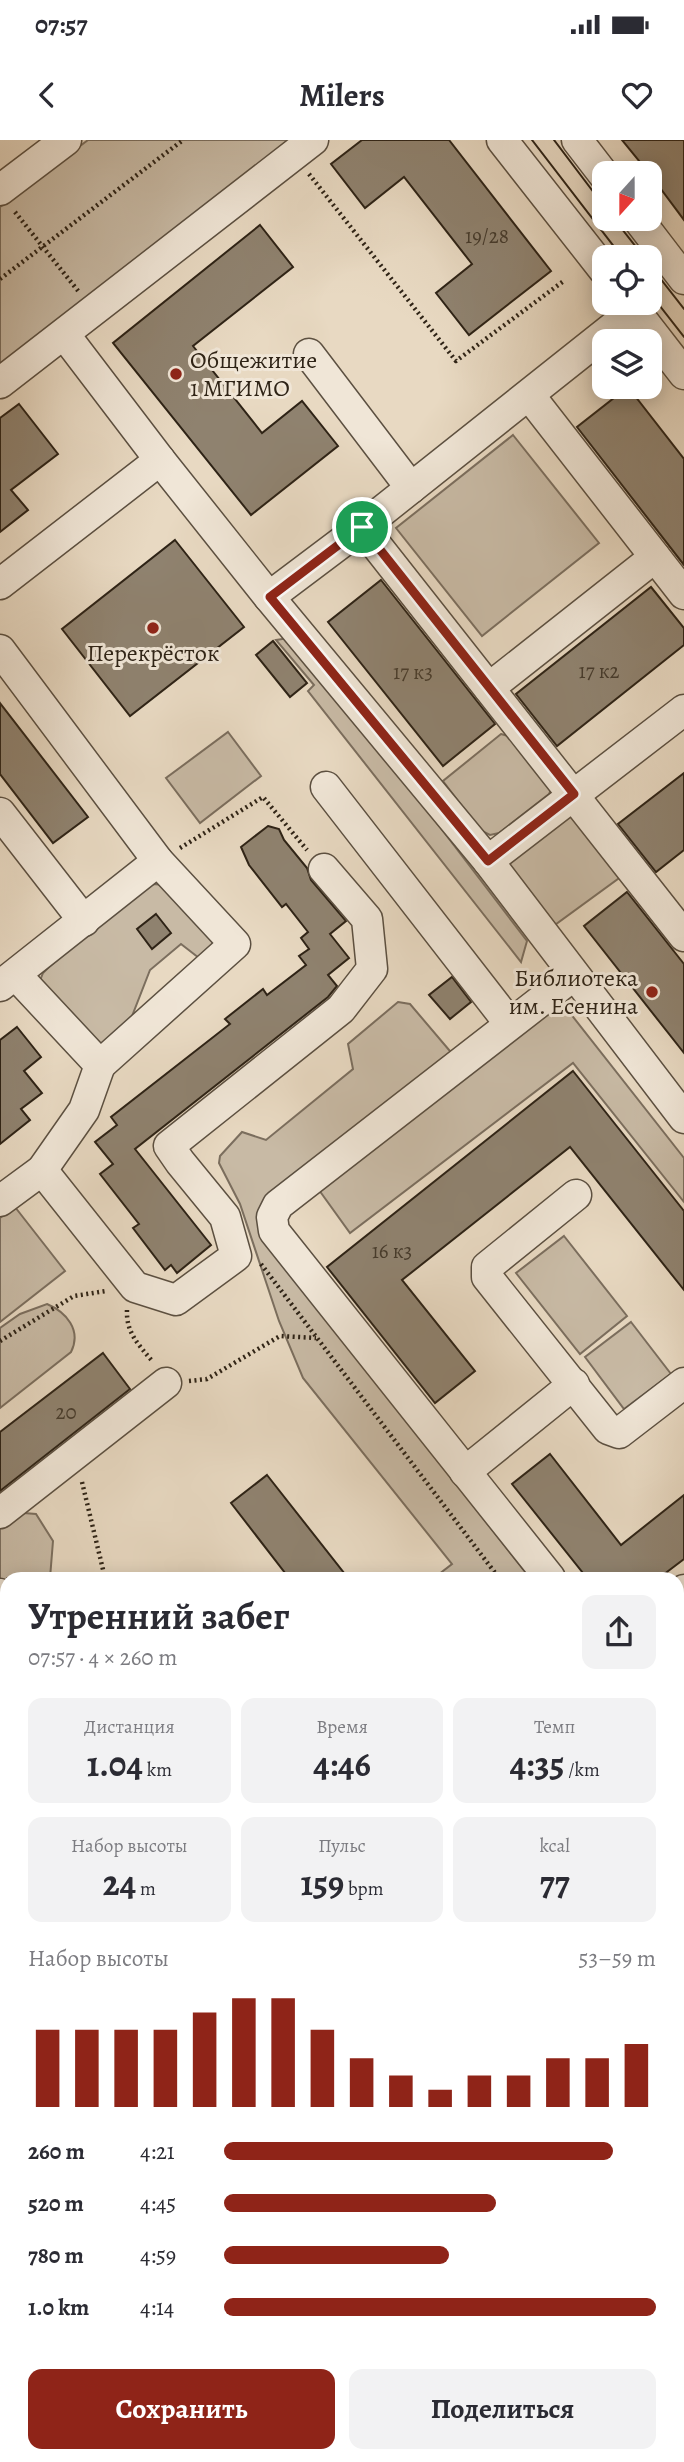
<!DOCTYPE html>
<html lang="ru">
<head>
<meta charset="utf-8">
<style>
  :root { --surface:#fff; --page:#f2f2f3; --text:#2b2b33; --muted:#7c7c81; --accent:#8f2418 }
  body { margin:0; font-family:Alegreya,serif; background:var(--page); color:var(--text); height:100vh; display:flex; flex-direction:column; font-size:26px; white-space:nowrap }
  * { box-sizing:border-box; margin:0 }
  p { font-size:23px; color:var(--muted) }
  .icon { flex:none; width:38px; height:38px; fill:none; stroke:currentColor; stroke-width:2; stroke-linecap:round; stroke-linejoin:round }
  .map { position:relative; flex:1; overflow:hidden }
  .side { position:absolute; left:0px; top:1432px; width:684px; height:891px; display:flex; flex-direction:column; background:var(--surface); border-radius:21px 21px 0 0; box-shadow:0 4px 18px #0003 }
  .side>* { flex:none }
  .needle { width:46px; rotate:201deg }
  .tools { position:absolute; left:592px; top:21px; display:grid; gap:14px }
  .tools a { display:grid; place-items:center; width:70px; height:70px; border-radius:14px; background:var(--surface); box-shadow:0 4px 18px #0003; font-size:35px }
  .pin { position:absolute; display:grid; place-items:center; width:60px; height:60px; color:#fff; margin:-30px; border:4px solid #fff; border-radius:50%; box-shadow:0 2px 7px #0007 }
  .round { display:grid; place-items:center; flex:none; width:74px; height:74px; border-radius:14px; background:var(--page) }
  .head { display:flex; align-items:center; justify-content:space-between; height:119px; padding:0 28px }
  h1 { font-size:38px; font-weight:700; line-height:52px }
  .metrics { display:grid; grid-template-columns:repeat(3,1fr); gap:10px; height:119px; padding:7px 28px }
  .metrics div { display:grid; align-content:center; border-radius:14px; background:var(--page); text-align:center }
  .metrics b { font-size:35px; font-weight:700 }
  .metrics small { font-size:19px; font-weight:400 }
  .metrics p { font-size:19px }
  .chart { height:196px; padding:14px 28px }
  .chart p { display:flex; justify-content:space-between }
  .chart svg { width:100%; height:126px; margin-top:7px; stroke:var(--accent); stroke-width:6 }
  .button { display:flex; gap:14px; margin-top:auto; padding:14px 28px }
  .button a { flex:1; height:80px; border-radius:14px; background:var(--accent); color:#fff; font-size:28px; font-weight:700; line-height:80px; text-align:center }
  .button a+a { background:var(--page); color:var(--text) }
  ul { padding:0 28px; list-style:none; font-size:23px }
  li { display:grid; grid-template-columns:112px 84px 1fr; align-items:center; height:52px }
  li i { height:18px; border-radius:9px; background:var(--accent) }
  .status { display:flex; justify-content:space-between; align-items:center; height:49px; padding:0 35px; background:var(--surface); direction:ltr }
  .status svg { height:19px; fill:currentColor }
  header { display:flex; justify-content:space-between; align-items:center; height:91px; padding:0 28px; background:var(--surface); font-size:32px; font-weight:700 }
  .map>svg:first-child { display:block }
</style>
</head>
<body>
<div class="status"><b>07:57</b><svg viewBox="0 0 49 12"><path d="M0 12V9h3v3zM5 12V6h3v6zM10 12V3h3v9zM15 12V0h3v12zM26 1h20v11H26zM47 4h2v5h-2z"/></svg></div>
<header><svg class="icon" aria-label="back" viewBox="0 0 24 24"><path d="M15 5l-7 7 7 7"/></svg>Milers<svg class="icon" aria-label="heart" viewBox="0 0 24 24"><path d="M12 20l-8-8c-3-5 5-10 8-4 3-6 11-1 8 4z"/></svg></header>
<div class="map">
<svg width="684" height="2322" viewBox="0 0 684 2322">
  <rect width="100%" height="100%" fill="#e8d9c2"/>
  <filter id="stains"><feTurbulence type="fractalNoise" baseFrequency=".00286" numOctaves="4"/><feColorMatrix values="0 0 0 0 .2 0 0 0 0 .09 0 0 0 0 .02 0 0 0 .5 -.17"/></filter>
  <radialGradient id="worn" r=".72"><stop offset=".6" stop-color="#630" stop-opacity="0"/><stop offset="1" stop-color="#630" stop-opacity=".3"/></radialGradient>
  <g fill="#c8baa5" stroke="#7b6e5e" stroke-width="2">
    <polygon points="88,0 292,0 0,226 0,67"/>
    <polygon points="513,295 599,403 482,496 396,388"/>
    <polygon points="295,497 527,801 521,822 308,551 314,545 276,500"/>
    <polygon points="228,592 261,636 200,683 166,638"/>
    <polygon points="501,594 508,596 551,650 549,654 499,693 490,695 480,690 443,641"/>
    <polygon points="569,669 626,733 552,787 509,725 513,713"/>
    <polygon points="152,744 166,745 213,798 212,807 199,818 181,804 150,830 127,889 100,910 39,843 43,833 49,827 139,751"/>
    <polygon points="398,862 410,864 455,917 262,1095 530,1438 434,1438 452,1424 303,1238 279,1181 240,1064 219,1023 220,1016 242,992 266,1000 353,929 348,904"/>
    <polygon points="558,869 570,873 684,1018 684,1062 573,923 350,1093 319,1050 547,871"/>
    <polygon points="15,1067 65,1131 0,1182 0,1078"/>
    <polygon points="564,1096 627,1176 580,1214 516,1133"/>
    <path d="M47,1164C66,1172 82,1190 71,1212L0,1268V1188L20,1174Z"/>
    <polygon points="631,1182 671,1234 624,1269 585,1217"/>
    <polygon points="11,1372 36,1374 53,1401 50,1438 7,1438 7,1477 0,1461 0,1382"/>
    <polygon points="684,1476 684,1550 677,1555 677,1481"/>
    <polygon points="0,1614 7,1619 7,1685 0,1680"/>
    <polygon points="684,2117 684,2254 677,2260 677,2122"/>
    <polygon points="7,2206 7,2283 0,2273 0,2211"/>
    <polygon points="31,2315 141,2315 132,2322 36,2322"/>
  </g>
  <g fill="#8f826f" stroke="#2e2316" stroke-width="2">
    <polygon points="362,0 449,0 551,131 469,195 436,153 472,124 404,37 365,68 331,24"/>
    <polygon points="622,0 684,0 684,80 649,33"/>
    <polygon points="260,85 293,127 193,206 262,293 302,261 338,306 251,375 113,203"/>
    <polygon points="628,247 684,319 684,425 577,287"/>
    <polygon points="19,264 58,314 11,350 28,370 0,392 0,278"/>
    <polygon points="175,400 244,487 130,576 62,489"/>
    <polygon points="381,440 495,584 443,626 328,482"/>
    <polygon points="651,447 684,488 684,505 557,606 516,554"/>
    <polygon points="273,501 307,543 290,557 256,515"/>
    <polygon points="0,563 88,677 53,703 0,634"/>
    <polygon points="684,633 684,710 656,732 618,684"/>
    <polygon points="268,686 279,689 284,700 307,728 311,740 346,781 330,794 349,818 328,835 337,846 328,857 135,1009 211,1105 177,1133 171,1125 165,1130 133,1088 139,1084 100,1034 113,1024 95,1002 117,985 111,977 230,884 225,879 263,849 267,855 306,825 299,816 309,809 301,798 308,792 286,764 282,767 249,725 241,707"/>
    <polygon points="627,752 684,824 684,913 584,786"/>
    <polygon points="156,774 171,793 152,809 137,789"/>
    <polygon points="452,837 471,862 450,879 429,855"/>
    <polygon points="17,887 41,917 24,931 42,953 21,969 30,980 0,1004 0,900"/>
    <polygon points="573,931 684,1071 684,1150 570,1007 402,1140 475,1231 435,1263 327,1127"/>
    <polygon points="103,1213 130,1249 0,1351 0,1292"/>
    <polygon points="550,1314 621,1405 684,1355 684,1419 659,1438 587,1438 512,1344"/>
    <polygon points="267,1335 348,1438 289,1438 231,1363"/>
  </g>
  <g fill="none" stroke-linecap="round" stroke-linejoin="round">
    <g stroke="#5c5041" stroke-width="33">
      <g id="minor">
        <polyline points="502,0 604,130"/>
        <polyline points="577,0 604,35"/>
        <polyline points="0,50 66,0"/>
        <polyline points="638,79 684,139"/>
        <polyline points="629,163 684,234"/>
        <polyline points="64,194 160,320 269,457 488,721 684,978"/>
        <polyline points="309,214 411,348"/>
        <polyline points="0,243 313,0"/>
        <polyline points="529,255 684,454"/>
        <polyline points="362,387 684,796"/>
        <polyline points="0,444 160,320"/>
        <polyline points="269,457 362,387 635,170"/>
        <polyline points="0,510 158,721 235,804 100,925 16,835"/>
        <polyline points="489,548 655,417"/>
        <polyline points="326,647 510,884"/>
        <polyline points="0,673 84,781"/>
        <polyline points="488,721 684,570"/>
        <polyline points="0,846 158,721"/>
        <polyline points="42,1030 135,1147 176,1160 236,1116 225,1077 180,1022 169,1006 341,869 372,829 367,779 324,729"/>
        <polyline points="576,1055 487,1127 487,1137 608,1289 619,1293 684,1243"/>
        <polyline points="0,1061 42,1030 84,970 100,925"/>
        <polyline points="465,1332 574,1244"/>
        <polyline points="0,1373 166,1243"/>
        <polyline points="550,1438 274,1091 272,1077 278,1065 574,835"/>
        <polyline points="0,1454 7,1463"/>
        <polyline points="677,1455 684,1450"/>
        <polyline points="677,1575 684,1570"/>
        <polyline points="677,1623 684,1617"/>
        <polyline points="0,1690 7,1699"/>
        <polyline points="677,1814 684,1823"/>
        <polyline points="677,1965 684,1960"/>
        <polyline points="677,2107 684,2102"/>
        <polyline points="0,2190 7,2185"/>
        <polyline points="677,2290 684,2300"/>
        <polyline points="0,2304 7,2313"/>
        <polyline points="476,2315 481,2322"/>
        <polyline points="215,2322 224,2315"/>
      </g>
    </g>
    <g stroke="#2e2316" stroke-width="4.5" stroke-dasharray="2 3.5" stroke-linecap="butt">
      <polyline points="309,34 456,221 565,140"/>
      <polyline points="15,72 79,152"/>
      <polyline points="0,139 183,0"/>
      <polyline points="180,708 263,657 307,710"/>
      <polyline points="261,1124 499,1438"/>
      <path d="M127,1170C126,1193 139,1205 153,1222"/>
      <polyline points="0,1201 74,1156 106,1151"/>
      <polyline points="189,1241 207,1239 280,1196 316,1198"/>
      <polyline points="82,1342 105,1438"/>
      <polyline points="0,1640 7,1649"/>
      <polyline points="523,2315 528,2322"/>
    </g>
    <use href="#minor" stroke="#f0e6d7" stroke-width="30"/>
    <g stroke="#2e2316" stroke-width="2">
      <polyline points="532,0 622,117"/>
      <polyline points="554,0 604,66"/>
      <polyline points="614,79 644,117"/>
      <polyline points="649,124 684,169"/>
      <polyline points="649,152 684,197"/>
    </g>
  </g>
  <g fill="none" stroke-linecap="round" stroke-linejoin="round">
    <g stroke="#fff" stroke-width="14">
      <polygon id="route" points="362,387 574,654 488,721 270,457"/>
    </g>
    <use href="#route" stroke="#8f2418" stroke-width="9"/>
  </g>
  <g fill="#8f2418" stroke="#f0e6d7" stroke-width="2.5">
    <circle cx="176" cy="234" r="7"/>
    <circle cx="153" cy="488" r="7"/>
    <circle cx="652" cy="852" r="7"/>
  </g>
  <g text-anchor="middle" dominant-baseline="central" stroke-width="6" stroke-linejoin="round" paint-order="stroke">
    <g font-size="21" fill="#463b2c">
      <text x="487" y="96">19/28</text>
      <text x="599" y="531">17 к2</text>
      <text x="413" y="532">17 к3</text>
      <text x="392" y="1111">16 к3</text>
      <text x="66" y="1272">20</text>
    </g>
    <g font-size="24" fill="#2e2316" stroke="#f0e6d7" text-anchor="start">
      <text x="190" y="220">Общежитие<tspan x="190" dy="28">1 МГИМО</tspan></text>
      <text x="153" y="513" text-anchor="middle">Перекрёсток</text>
      <text x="638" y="838" text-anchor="end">Библиотека<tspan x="638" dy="28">им. Есенина</tspan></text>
    </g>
  </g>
  <rect width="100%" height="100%" filter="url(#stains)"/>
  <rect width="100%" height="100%" fill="url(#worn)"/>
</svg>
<div class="tools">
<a><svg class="needle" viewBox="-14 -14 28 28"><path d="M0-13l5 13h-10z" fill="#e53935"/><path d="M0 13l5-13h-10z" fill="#7c7c81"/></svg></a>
<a><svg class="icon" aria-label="locate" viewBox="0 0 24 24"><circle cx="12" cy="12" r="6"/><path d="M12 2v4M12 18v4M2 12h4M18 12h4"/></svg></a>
<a><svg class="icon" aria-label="layers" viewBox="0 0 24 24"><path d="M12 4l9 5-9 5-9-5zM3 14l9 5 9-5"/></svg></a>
</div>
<div class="pin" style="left:362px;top:387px;background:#1e9e55"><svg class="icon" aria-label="arrive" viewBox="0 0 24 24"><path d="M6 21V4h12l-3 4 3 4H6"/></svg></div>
<section class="side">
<div class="head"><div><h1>Утренний забег</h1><p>07:57 · 4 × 260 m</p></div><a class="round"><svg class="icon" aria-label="share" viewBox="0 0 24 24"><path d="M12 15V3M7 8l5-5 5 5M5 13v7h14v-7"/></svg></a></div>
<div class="metrics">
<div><p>Дистанция</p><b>1.04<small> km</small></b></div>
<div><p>Время</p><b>4:46</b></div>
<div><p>Темп</p><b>4:35<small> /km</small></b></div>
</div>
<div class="metrics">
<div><p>Набор высоты</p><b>24<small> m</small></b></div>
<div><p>Пульс</p><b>159<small> bpm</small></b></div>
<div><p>kcal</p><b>77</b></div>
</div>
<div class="chart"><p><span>Набор высоты</span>53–59 m</p>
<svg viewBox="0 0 160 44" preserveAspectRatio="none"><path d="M5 44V17M15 44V17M25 44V17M35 44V17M45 44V11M55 44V6M65 44V6M75 44V17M85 44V27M95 44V33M105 44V38M115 44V33M125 44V33M135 44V27M145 44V27M155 44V22"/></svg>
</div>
<ul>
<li><b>260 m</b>4:21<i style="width:90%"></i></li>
<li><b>520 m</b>4:45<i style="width:63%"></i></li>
<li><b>780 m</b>4:59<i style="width:52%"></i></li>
<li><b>1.0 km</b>4:14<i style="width:100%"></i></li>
</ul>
<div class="button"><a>Сохранить</a><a>Поделиться</a></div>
</section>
</div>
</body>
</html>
